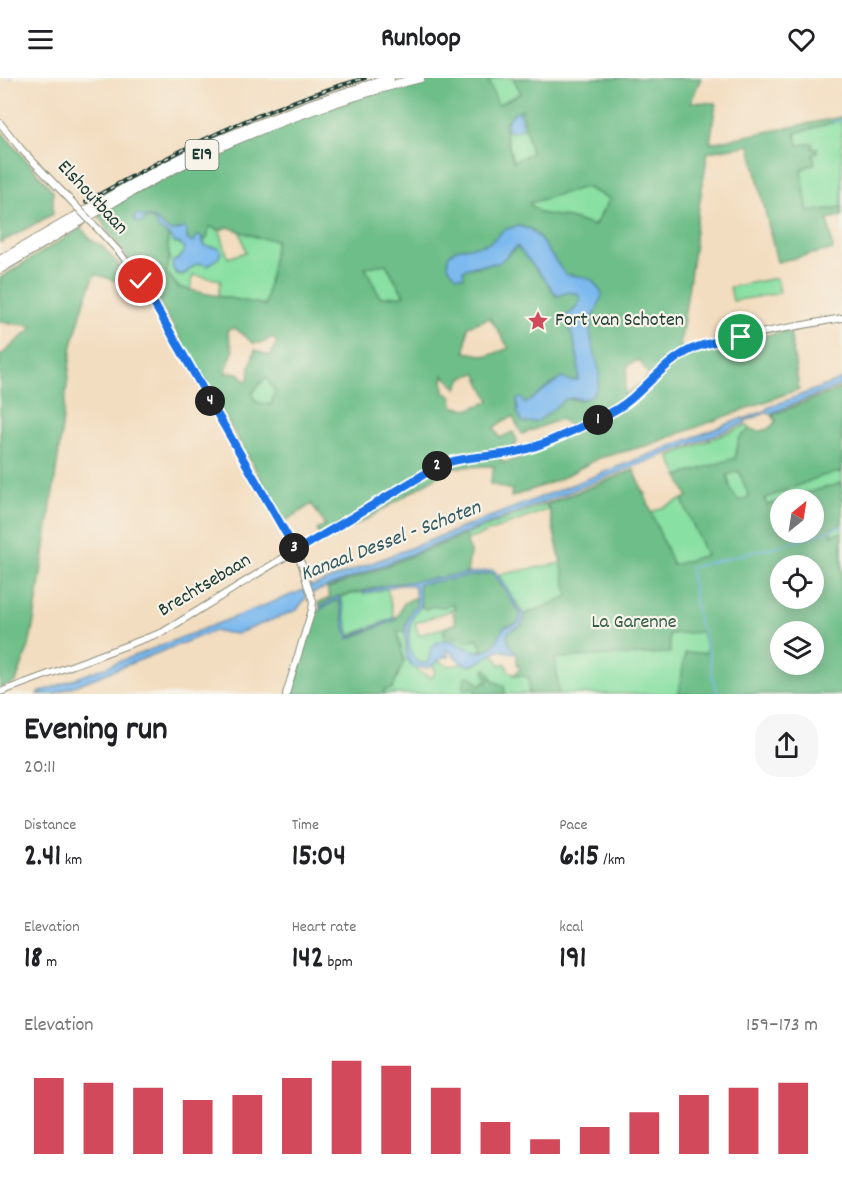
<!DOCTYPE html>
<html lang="en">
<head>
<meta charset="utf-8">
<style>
  :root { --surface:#fff; --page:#f6f6f6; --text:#202124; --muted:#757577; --accent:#d1495b }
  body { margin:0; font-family:Dekko,sans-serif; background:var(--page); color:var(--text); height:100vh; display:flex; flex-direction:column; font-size:22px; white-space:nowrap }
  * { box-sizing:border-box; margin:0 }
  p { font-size:20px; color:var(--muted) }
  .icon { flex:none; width:33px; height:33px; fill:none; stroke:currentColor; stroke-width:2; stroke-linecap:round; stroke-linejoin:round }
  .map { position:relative; height:616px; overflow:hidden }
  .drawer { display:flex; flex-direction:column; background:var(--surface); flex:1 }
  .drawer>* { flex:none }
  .needle { width:39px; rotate:30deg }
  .buttons { position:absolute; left:770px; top:411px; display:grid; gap:12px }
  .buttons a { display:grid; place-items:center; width:54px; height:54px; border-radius:50%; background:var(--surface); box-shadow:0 3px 15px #0003; font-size:30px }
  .pin { position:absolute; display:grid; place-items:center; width:51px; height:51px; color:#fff; margin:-26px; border:3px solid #fff; border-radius:50%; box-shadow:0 2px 6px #0007 }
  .km { position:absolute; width:30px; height:30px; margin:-15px; border-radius:50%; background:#222; color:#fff; font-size:16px; line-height:30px; text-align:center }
  .round { display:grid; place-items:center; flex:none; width:63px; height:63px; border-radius:24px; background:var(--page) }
  .summary { display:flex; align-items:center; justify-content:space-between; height:102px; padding:0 24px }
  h1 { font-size:33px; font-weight:800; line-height:45px }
  .stats { display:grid; grid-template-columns:repeat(3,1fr); gap:9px; height:102px; padding:6px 24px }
  .stats div { display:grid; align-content:center }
  .stats b { font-size:30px; font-weight:800 }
  .stats small { font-size:16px; font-weight:400 }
  .stats p { font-size:16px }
  .chart { height:168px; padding:12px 24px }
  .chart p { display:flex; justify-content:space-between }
  .chart svg { width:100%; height:108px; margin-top:6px; stroke:var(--accent); stroke-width:6 }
  header { display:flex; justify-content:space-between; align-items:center; height:78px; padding:0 24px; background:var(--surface); font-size:27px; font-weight:800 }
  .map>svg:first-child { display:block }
</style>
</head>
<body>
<header><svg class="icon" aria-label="menu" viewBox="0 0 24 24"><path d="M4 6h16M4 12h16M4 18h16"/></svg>Runloop<svg class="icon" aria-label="heart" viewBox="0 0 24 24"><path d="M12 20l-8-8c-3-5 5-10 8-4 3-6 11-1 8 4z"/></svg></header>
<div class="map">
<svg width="842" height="616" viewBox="0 0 842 616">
  <rect width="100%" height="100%" fill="#f7f3e8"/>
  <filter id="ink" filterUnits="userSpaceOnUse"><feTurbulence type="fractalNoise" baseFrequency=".0167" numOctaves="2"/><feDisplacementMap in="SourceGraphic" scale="12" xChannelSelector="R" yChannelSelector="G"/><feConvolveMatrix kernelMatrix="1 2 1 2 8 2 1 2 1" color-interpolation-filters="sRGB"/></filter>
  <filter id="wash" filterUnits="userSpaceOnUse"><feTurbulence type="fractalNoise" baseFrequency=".008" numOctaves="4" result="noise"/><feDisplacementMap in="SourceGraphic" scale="24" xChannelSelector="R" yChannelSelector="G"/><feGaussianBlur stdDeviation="1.35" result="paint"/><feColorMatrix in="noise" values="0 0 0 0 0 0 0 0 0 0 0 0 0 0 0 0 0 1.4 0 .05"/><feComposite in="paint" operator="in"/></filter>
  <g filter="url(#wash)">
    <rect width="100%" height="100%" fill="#f3ddc0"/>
    <g fill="#89e0a3" stroke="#548e6c" stroke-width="1.5" fill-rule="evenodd">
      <polygon points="495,0 513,0 522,15 498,27 488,2"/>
      <polygon points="522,31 531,75 513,84 504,45 507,42 507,47 508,53 523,51 520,34 517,33"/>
      <polygon points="842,42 842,129 808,134 801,92 813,76 818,75 817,70 813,71 798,67 795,55"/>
      <polygon points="585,109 610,121 594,148 569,140 539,135 529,125"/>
      <path d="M209,149L220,152L228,180L246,174L240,153L259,160L277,162L265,227L218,218L221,202L193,197L190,212L178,209L167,195L169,180L167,155L174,165L181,166L185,172L183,177L176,182L175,195C189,202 188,187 199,185C201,185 208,187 210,187L212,183L218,180L209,169L205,168L203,162L204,163Z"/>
      <polygon points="386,186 404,218 380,219 365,189"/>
      <polygon points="777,200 780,215 733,223 730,209"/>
      <polygon points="266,299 275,313 272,327 256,324 252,315"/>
      <path d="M842,310V616H559L555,580L531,533L524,537L498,497L561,485L549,431L467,462L465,457L634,392L652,434L688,419L669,378L747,347C756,357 769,354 776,344L772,337ZM780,422H813V454H780ZM780,488H813V520H780ZM780,554H813V586H780Z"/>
      <polygon points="387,510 394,540 349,558 342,523 339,519 363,514 363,515"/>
      <path d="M421,526L425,531L434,527L452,526L455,531L415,545L419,557L446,549L443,554L445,558L459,560L467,564L477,560L482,568L481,571L484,573H473L450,562L444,561L434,567L427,585C402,590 405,537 421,529Z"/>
      <path d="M397,552L405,554C407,583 404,585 431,600L436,594L433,588L439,583C447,589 453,588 462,586C465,586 469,587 472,587C480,586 487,578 493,574L500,587L505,585L510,595L529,599V616H505L504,608L493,603L489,595L486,596L488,603L472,610L476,611V616H384L383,612L392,611L404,583Z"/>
    </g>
    <g fill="#6ebe89" stroke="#467e5e" stroke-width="1.5" fill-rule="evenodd">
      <path d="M430,0H495L488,2L498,27L521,15L513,0H701L691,24L716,25L710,65L842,39V42L795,55L798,67L812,65L813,71L817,70L818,75L813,76L815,85L801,92L808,134L842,129V138L828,141L833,172L816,175L777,184L750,67L708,74L695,153V165L680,267L689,275L710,267L790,253L799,311L649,367L599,380L558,402L511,419L512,412L490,406L494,388L453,389L365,442L323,463L317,452L325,447L312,426L285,443L154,215L105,149L98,136L139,112L207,77L266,52L382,12ZM522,31L531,75L513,84L506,59L504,45L514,35ZM585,109L610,121L594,148L569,140L540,135L529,125ZM150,139C158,142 165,153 171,153C176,154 181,148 186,152C187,153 187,160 188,162L193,164L202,159L204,163C209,161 208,154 209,149L220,152L228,149L259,160L276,162L265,227L203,215L178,209L167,195L169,180L167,155C158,149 161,151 155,143L147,140ZM517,148L531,151L539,160L562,192L567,197L580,198L594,237L590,245V258L582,322L566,321L555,328L539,342L517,321L524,327C538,318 562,303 578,303C581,282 573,258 565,238L571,236L581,222L578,216L569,214L556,218L547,204L517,168C514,172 510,176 506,179C493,188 477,188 462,192L483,167L491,164L504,152ZM386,186L404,217L403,218L380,219L365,189ZM490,240L509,270L488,278L465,274L468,248ZM235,250L253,265H263L272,259L277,264L270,278L255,272L250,288L249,300L246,303L239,295H225L233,273L227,252ZM639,282L649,297L641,306L624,317L628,287ZM476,295L490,323L470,331L454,329L451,317L444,315L443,297L457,310L462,300ZM266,299L275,313L271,327L256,324L252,315ZM513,339L522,356L561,341L571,350L528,367L524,379L502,385L500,372L515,369L517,362L513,354L500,360L494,350L503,343Z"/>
      <polygon points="0,52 53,113 53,136 0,165"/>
      <polygon points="81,150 91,162 102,168 139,209 122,205 95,196 85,222 72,267 58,380 34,543 29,568 16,604 0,610 0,278 34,248 0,244 0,200"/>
      <path d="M842,310V394L822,398L764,421L767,427L780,423V454H813V422L784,421L842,405V447L830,452L832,457L842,454V616H679L685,575H705L707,572L702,554L669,556L670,575L555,580L559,616H529V599L514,597L520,591L517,585V576L510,568L507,559L509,552L517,550L524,542V537L563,521L568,517L550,433L546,427L634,392L673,487L706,477L682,422L688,419L678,398L735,380L739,360L750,351C761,355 769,353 776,343L772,337ZM739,393L749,419L739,423L731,412L727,397ZM780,488H813V520H780ZM780,554H813V586H780Z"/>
      <polygon points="465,457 470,474 467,496 387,507 336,519 320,529 318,525 330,520 327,511"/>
      <path d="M491,495L494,496L520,535L522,540L518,546L504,549C498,560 497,569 484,573L481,571L482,568L477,560L467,564L459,560L445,558L444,551L446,549L456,545L453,535L455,531L453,526L443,529L434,528L425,531L421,526L418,507L419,505Z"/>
      <polygon points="416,519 417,528 413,530 406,546 405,554 397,553 404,583 392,611 384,612 384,616 290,616 316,534 337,522 339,522 348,561 395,542 395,540 396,541 404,525"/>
      <path d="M486,590L493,603L504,608L505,616H476V611L472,610L465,611L463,608L465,599C472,596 476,602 479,607L488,603L484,594Z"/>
    </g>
    <g fill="#7cb9ef" stroke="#4e7b92" stroke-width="1.5" fill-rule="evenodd">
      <path d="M517,33L520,34L523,51L511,54L508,53C505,43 509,39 517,33Z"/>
      <path d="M137,136C143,140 145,138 152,140C161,142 164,154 174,153C177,153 180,151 184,150L187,153V161L189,163L194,164L197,158H201L205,168L219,170L221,174L219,179L208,188C191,179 192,198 178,196C173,193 171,189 173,183L180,180L184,174C185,165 179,166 173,164L169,157L159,151L155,143L147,140L141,145L136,144L134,140Z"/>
      <path d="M517,148L530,151L539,160L562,192L567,197L580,198L592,202L602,215C600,233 587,239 591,259C593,275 608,303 592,317C582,325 575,318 566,321C563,323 560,325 558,327C543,337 542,347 522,344L518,335L517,321L522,320L525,326C538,318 548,307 562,300L571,303L578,302C581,281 573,258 565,238C573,235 577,229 581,222L578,216L569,214L557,218L547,204L517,168L499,185L475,188L463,192L464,199L456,198L448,188V178L456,171L483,167L491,164L504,152Z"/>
      <polygon points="842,301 842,307 769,336 768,335 766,335 745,343 745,345 312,515 311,514 307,515 307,518 297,532 236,556 213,553 54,616 36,616 304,512 305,509 310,507 313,508 743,340 744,341 767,332 767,330"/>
      <path d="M493,492L498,497L524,537V542L521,548C518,550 514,550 511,552C502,557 510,569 516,574V575L498,572C487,577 475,593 462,585C456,581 454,575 447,572L446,574L449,579H443L429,590L413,589L407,580L405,554L406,546L412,531L417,528L414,507H399L368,515L364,516L363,514L387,507ZM491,495L494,496L520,535C523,546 514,547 504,549C499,556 499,563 493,568C473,587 452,548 433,568C429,573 430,580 427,585C402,591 405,537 421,529L418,507L419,506Z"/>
      <polygon points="336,519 339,519 341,521 350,559 394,540 395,542 348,561 339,522 336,522 321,531 320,529"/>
    </g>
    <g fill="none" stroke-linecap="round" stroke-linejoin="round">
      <g stroke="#7cb9ef" stroke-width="1.5">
        <polyline points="9,0 11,0"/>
        <polyline points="832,44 842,42"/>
        <polyline points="689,490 801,462 842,448"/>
        <polyline points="690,493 699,546 703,554 709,576 713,602 718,616"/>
      </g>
    </g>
  </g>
  <g filter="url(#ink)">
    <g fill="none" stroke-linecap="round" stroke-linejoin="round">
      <g stroke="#898d7a" stroke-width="8">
        <g id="major">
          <polyline points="0,45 21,71 75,127"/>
          <polyline points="97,150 120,175 141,203 288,458 302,487 307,506 313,523 312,532 286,616"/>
          <path d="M0,614L163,554L176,546L288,477L302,470L438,388C463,378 490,380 515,374C532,371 547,363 563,357C577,351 592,345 605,338C645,318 666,277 710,264L842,240"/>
        </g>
      </g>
      <g stroke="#898d7a" stroke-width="10">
        <g id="highway">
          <polyline points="0,182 135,104 202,69 263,44 313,25 390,0"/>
          <path d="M0,191C68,151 135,109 206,75C275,44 347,18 420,0"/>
        </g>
      </g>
      <use href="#major" stroke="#fff" stroke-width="6"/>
      <use href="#highway" stroke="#fff" stroke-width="8"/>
      <g stroke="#1f3d34" stroke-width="4">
        <path id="rail" d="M86,124C175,73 266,28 365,0"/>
      </g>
      <use href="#rail" stroke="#f7f3e8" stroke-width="1.5" stroke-dasharray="4.5" stroke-linecap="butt"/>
      <g stroke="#898d7a" stroke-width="8" stroke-linecap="butt">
        <polyline id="major-bridge" points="75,127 97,150"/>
      </g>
      <use href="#major-bridge" stroke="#fff" stroke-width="6"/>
    </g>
  </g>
  <g fill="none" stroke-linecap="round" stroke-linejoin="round" filter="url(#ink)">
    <g stroke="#fff" stroke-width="12">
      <path id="route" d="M141,203L296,473L438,388C464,377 493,380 520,373C543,368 574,352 596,342C609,336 621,330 632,320C651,304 668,282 692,271C707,264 724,262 741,259"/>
    </g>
    <use href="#route" stroke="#1a73e8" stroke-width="8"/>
  </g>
  <defs>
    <g id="sight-bare" transform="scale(1.62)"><path d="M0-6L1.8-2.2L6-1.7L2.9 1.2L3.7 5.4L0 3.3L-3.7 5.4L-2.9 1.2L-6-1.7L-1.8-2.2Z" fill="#d1495b" stroke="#f7f3e8" stroke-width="2.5" paint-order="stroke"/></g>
  </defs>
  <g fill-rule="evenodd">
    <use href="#sight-bare" x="538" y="243"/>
  </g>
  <g text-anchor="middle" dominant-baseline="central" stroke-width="4.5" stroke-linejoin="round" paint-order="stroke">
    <rect fill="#f7f3e8" stroke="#60746a" stroke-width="1.5" x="185.5" y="62" width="33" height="30" rx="4.5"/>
    <g font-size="18" font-weight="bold" fill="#1f3d34">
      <text x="202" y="77">E19</text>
    </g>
    <g font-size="20" fill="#1f3d34" stroke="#f7f3e8">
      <text transform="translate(92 120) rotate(47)">Elshoutbaan</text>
      <text transform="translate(205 508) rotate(-31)">Brechtsebaan</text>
    </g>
    <g font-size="20" fill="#1f3d34" stroke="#f7f3e8" text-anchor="start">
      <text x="555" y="243">Fort van Schoten</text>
    </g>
    <g font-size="20" fill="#345e4a" stroke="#f7f3e8">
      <text x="634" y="545">La Garenne</text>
    </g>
    <g font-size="21" font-style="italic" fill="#365c63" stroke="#f7f3e8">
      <text transform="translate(391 464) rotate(-21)">Kanaal Dessel - Schoten</text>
    </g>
  </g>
</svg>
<div class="buttons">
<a><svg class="needle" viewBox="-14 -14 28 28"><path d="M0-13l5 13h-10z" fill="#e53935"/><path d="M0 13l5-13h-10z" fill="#757577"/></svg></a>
<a><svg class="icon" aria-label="locate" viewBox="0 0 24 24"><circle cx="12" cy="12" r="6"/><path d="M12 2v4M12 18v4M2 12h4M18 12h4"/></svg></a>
<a><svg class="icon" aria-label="layers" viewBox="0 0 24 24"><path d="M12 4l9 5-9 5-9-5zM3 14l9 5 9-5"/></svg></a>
</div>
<div class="pin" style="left:741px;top:259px;background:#1e9e55"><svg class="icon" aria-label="arrive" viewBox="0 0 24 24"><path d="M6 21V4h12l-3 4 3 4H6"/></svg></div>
<div class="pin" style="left:141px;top:203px;background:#d93025"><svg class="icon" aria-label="check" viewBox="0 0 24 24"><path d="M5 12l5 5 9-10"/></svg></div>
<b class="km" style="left:598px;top:342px">1</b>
<b class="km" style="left:437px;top:388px">2</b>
<b class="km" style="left:294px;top:470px">3</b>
<b class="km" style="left:210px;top:323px">4</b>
</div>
<section class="drawer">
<div class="summary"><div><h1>Evening run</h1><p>20:11</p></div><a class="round"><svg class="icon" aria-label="share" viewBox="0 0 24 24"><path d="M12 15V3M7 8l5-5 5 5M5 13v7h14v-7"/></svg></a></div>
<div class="stats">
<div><p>Distance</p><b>2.41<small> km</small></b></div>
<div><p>Time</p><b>15:04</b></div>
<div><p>Pace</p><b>6:15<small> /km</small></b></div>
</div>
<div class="stats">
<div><p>Elevation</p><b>18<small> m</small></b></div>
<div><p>Heart rate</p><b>142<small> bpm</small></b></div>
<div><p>kcal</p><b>191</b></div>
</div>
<div class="chart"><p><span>Elevation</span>159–173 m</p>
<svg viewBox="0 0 160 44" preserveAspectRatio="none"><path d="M5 44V13M15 44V15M25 44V17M35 44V22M45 44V20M55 44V13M65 44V6M75 44V8M85 44V17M95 44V31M105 44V38M115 44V33M125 44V27M135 44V20M145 44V17M155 44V15"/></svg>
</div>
</section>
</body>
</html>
